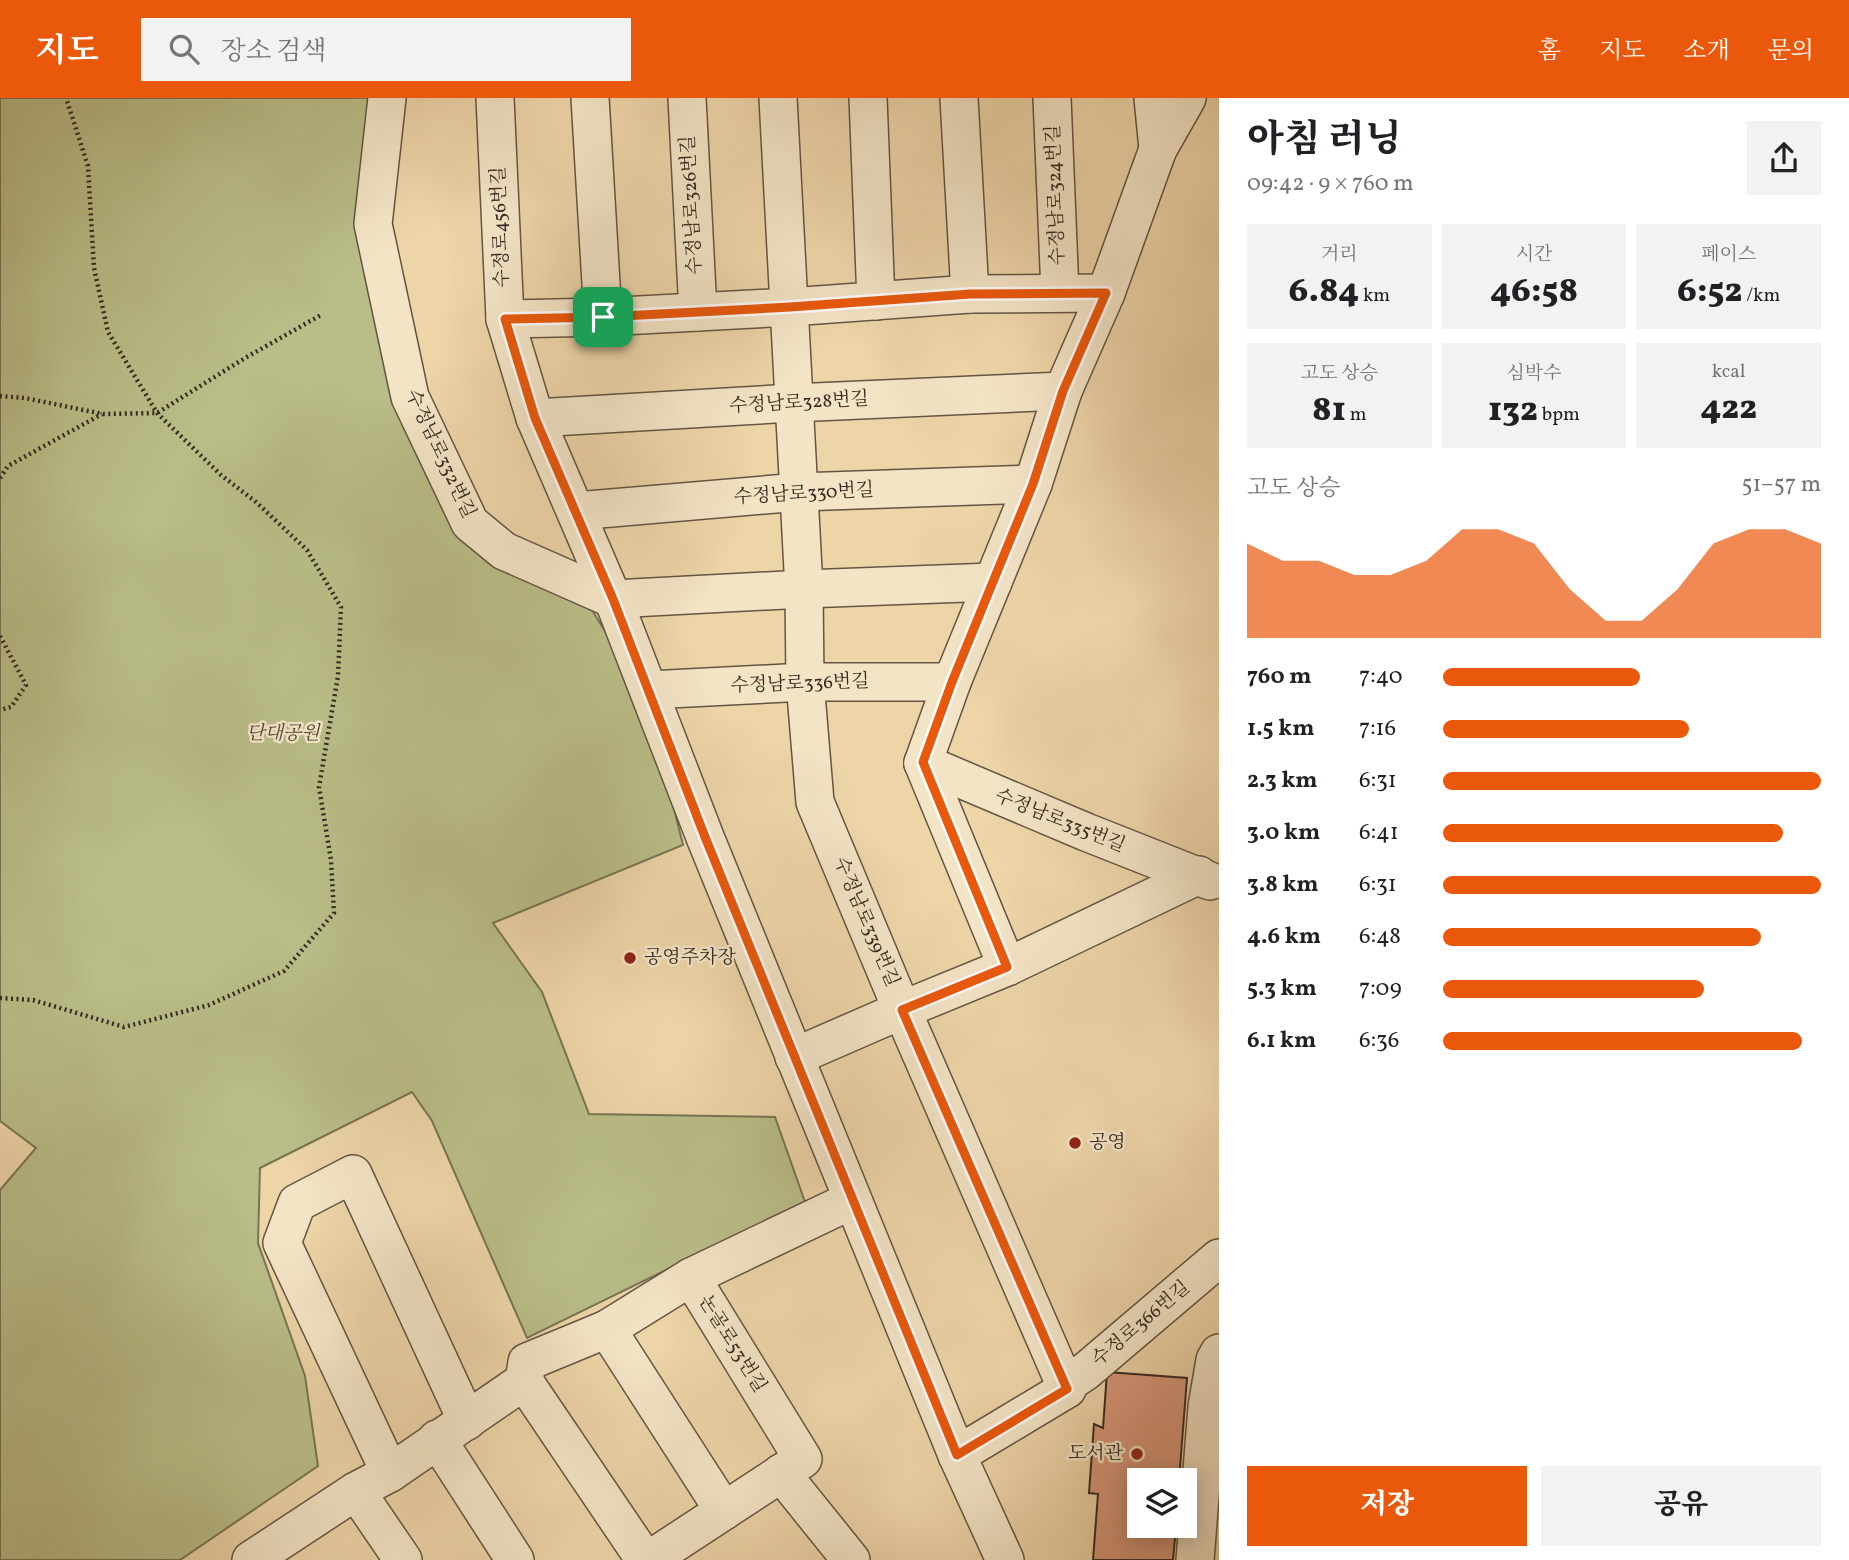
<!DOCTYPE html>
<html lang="ko">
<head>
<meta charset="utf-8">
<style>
  :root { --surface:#fff; --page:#f2f2f2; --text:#202124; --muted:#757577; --accent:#ea580c }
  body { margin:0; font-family:Vollkorn,"Noto Serif KR",serif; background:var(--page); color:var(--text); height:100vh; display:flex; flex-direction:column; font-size:26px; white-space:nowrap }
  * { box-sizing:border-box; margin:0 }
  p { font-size:23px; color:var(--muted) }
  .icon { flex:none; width:38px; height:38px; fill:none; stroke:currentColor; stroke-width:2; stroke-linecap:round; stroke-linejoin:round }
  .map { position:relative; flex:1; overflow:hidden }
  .side { display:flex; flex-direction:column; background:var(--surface); width:630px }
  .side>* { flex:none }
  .controls { position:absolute; left:1127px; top:1370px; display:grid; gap:14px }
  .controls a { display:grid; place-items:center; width:70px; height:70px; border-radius:0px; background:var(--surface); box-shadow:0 4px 18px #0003; font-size:35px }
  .pin { position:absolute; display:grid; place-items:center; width:60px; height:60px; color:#fff; margin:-30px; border-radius:14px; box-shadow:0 4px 10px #0006 }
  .round { display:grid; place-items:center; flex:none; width:74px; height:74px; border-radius:0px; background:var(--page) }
  .summary { display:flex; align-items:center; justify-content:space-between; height:119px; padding:0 28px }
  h1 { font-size:38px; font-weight:800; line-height:52px }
  .stats { display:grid; grid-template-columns:repeat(3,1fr); gap:10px; height:119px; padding:7px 28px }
  .stats div { display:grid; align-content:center; border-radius:0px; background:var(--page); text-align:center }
  .stats b { font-size:35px; font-weight:800 }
  .stats small { font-size:19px; font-weight:400 }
  .stats p { font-size:19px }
  .chart { height:196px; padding:14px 28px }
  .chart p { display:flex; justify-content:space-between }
  .chart svg { width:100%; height:126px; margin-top:7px; fill:var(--accent); opacity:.7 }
  .button { display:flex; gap:14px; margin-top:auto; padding:14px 28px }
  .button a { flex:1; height:80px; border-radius:0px; background:var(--accent); color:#fff; font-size:28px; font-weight:800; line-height:80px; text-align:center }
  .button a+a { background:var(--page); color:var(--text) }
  ul { padding:0 28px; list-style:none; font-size:23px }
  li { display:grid; grid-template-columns:112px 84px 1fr; align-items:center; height:52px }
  li i { height:18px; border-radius:9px; background:var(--accent) }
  header { display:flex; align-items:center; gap:42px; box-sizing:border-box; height:98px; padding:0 35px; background:var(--accent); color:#fff }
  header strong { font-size:33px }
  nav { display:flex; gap:38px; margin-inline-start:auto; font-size:24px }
  .search { width:490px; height:63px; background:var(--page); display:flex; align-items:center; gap:18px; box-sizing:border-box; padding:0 24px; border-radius:0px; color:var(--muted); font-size:26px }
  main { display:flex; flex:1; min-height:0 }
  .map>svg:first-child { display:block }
</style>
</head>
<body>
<header>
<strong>지도</strong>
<div class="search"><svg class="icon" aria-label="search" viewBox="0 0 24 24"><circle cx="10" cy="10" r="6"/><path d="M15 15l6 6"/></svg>장소 검색</div>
<nav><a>홈</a><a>지도</a><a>소개</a><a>문의</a></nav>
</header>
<main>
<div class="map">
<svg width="1219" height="1462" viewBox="0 0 1219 1462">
  <rect width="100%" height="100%" fill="#edd5a8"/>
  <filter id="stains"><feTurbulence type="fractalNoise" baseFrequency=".00286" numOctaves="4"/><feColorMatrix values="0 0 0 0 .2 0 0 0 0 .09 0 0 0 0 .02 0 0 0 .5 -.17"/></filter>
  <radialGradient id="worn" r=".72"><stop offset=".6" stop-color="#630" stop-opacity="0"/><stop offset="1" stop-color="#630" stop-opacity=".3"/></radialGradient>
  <polygon fill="#b9bd87" stroke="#787454" stroke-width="2" points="0,0 387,0 373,126 470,425 581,494 647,602 683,747 493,825 542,894 589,1016 775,1019 805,1104 527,1240 432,1023 412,994 260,1070 258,1145 305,1278 318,1368 180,1462 0,1462 0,1092 36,1050 0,1023"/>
  <polygon fill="#d8977a" stroke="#362a22" stroke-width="2" points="1107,1274 1187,1280 1179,1382 1139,1382 1139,1428 1176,1428 1173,1462 1093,1462 1098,1396 1089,1395 1094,1326 1103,1330"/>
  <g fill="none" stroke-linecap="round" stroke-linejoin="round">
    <g stroke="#645544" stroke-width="40">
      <g id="minor">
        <polyline points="387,0 373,126 410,299 470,425 504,453 613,501 804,491 993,484"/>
        <polyline points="495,0 505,221 535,320 613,501 705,739 957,1357 1005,1462"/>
        <polyline points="590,0 603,219"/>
        <polyline points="687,0 698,214"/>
        <polyline points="778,0 804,491 805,584 815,704 902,912 1067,1291"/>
        <polyline points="868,0 876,203"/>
        <polyline points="959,0 970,196"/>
        <polyline points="1052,0 1060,195"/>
        <polyline points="1153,0 1158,51"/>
        <polyline points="505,221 603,219 790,209 970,196 1106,195"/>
        <polyline points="535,320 793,305 1063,293"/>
        <polyline points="576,413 799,394 1033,386"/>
        <polyline points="649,592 805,584 952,584"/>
        <polyline points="923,665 952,584 1033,386 1063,293 1106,195 1158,51 1187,0"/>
        <polyline points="923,665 1086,734 1210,783"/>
        <polyline points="923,665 1007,869"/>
        <polyline points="794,959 902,912 1007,869 1199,777"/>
        <polyline points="607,1231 724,1413"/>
        <polyline points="524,1283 645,1462"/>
        <polyline points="437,1341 515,1462"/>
        <polyline points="957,1357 1067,1291 1071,1283 1086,1273 1219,1160"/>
        <polyline points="390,1375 282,1145 297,1105 353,1076 467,1323"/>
        <polyline points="781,1375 851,1462"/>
        <polyline points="356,1393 403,1462"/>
        <polyline points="251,1462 356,1393 390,1375 524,1283 527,1264 607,1231 691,1179 852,1102"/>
        <polyline points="649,1462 803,1361 691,1179"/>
        <polyline points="1195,1462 1207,1309 1215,1262 1219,1255"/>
      </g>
    </g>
    <g stroke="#362a22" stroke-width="4.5" stroke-dasharray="2 3.5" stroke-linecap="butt">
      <polyline points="0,298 25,300 103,316 157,315 245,260 321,217"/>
      <polyline points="0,380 8,368 102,316"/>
      <polyline points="0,538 26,587 11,609 0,612"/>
      <polyline points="0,900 33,902 124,929 209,907 284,873 334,815 331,762 319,689 338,578 341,509 307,452 256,404 221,377 157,315 108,234 94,170 88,68 66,0"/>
    </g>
    <use href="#minor" stroke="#f3e4c6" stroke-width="37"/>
  </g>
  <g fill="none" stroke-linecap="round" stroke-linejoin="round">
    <g stroke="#fff" stroke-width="14">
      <polygon id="route" points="1106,195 1063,293 1033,386 952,584 923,664 1007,869 902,912 1067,1291 957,1357 705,739 613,501 535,320 505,221 603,219 790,209 970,196"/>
    </g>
    <use href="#route" stroke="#ea580c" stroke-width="9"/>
  </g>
  <g fill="#8f2418" stroke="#f3e4c6" stroke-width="2.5">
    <circle cx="630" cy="860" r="7"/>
    <circle cx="1075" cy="1045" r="7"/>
    <circle cx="1137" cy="1356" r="7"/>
  </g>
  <g text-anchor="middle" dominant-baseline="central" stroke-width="5" stroke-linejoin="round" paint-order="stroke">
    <g font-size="19" fill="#362a22" stroke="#f3e4c6">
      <text transform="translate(1056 97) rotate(-92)">수정남로324번길</text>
      <text transform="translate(692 107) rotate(-93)">수정남로326번길</text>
      <text transform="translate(501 129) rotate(-92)">수정로456번길</text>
      <text transform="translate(799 305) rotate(-3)">수정남로328번길</text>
      <text transform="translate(440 356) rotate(65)">수정남로332번길</text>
      <text transform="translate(804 396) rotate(-3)">수정남로330번길</text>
      <text transform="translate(800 586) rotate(-2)">수정남로336번길</text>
      <text transform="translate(1060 723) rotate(22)">수정남로335번길</text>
      <text transform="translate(866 824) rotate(67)">수정남로339번길</text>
      <text transform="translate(1141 1226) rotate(-40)">수정로366번길</text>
      <text transform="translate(732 1246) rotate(58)">논골로53번길</text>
    </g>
    <g font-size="19" font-style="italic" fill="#504736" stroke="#f3e4c6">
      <text x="283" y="636">단대공원</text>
    </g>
    <g font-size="19" fill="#362a22" stroke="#f3e4c6" text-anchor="start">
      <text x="644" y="860">공영주차장</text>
      <text x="1089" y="1045">공영</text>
      <text x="1123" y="1356" text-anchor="end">도서관</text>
    </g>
  </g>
  <rect width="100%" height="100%" filter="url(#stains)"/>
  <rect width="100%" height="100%" fill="url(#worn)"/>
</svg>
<div class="controls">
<a><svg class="icon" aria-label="layers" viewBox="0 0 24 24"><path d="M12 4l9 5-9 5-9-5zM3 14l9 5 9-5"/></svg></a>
</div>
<div class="pin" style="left:603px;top:219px;background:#1e9e55"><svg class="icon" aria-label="arrive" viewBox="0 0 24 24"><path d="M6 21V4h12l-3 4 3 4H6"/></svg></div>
</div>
<section class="side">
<div class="summary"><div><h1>아침 러닝</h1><p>09:42 · 9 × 760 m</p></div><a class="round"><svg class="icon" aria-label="share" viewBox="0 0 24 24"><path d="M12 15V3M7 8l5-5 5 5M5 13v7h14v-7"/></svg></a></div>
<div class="stats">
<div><p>거리</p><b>6.84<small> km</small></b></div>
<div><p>시간</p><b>46:58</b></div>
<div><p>페이스</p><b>6:52<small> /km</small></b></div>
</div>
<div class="stats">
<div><p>고도 상승</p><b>81<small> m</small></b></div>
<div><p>심박수</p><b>132<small> bpm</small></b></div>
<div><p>kcal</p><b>422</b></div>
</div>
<div class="chart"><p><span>고도 상승</span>51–57 m</p>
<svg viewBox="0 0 160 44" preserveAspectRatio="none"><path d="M0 44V11L10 17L20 17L30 22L40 22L50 17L60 6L70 6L80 11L90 27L100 38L110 38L120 27L130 11L140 6L150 6L160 11V44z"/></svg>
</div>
<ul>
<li><b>760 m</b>7:40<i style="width:52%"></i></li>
<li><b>1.5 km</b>7:16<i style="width:65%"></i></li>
<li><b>2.3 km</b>6:31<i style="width:100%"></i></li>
<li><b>3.0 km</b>6:41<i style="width:90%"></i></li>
<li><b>3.8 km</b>6:31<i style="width:100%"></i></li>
<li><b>4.6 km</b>6:48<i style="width:84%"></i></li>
<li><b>5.3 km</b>7:09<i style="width:69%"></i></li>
<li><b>6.1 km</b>6:36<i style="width:95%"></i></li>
</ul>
<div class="button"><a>저장</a><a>공유</a></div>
</section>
</main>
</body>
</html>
